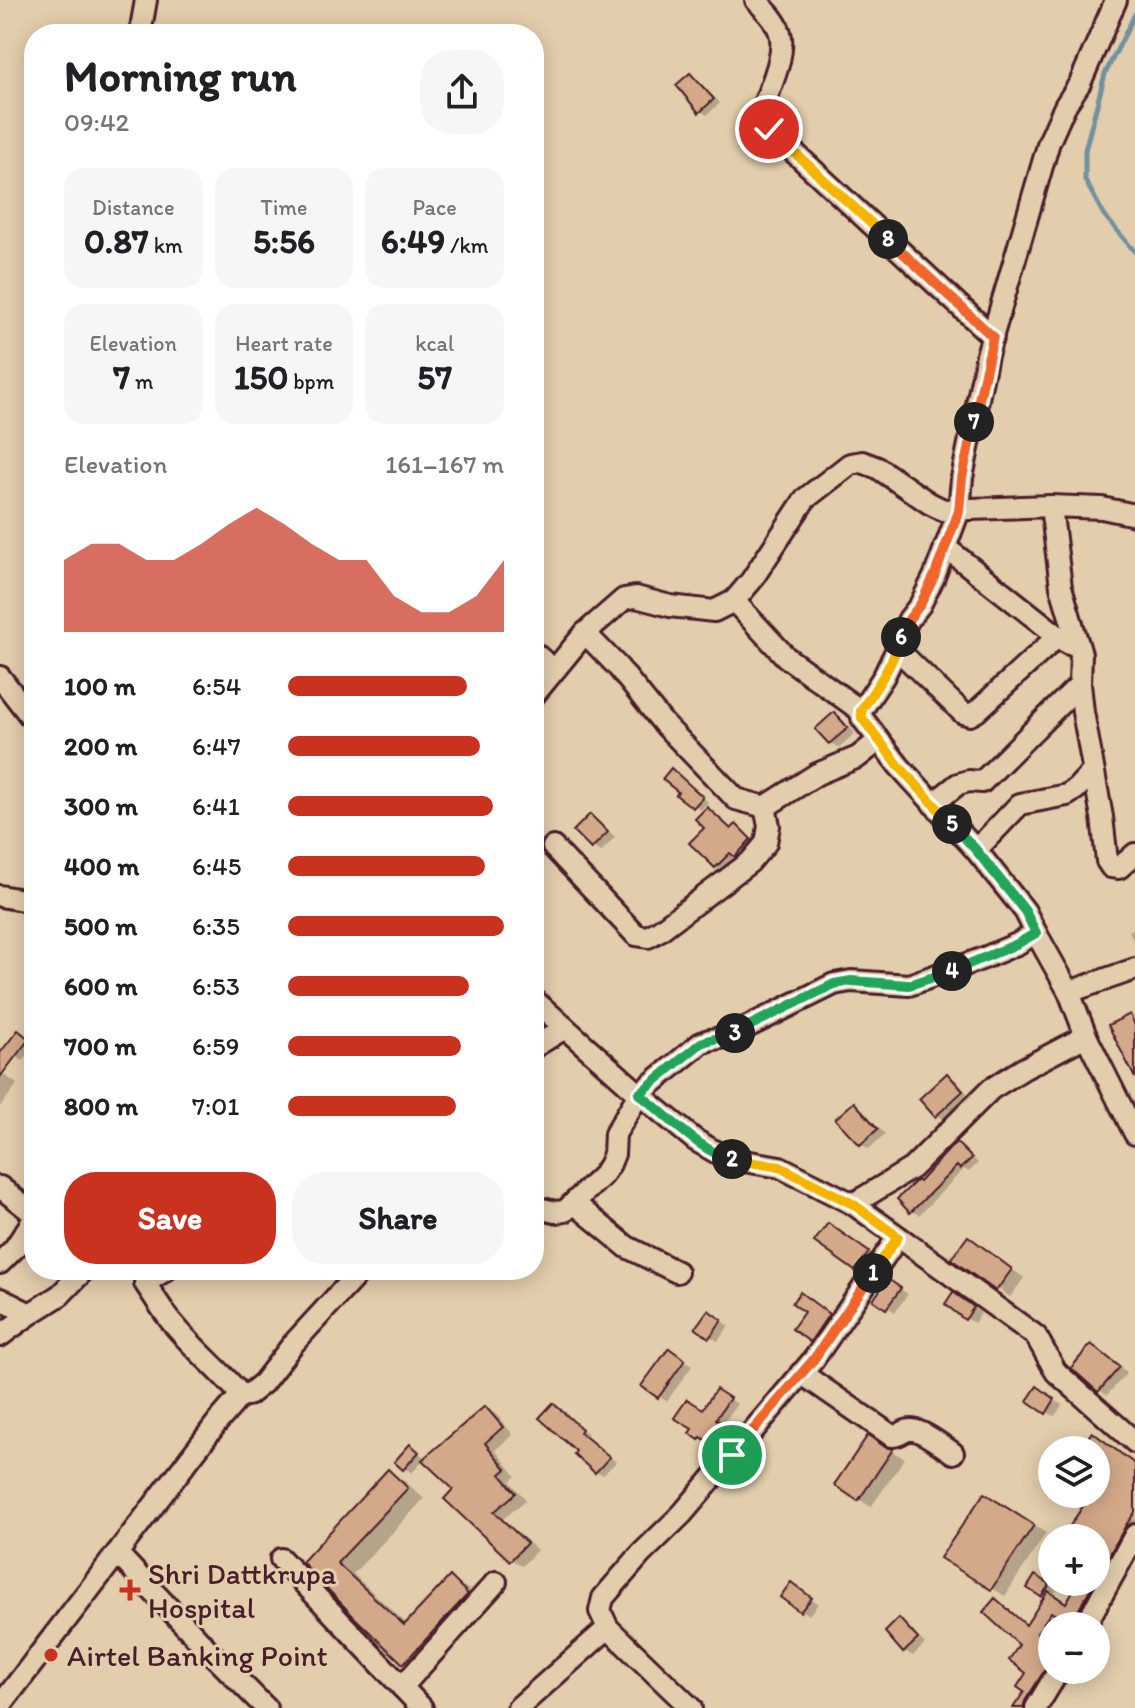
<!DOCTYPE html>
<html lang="en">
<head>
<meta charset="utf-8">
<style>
  :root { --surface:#fff; --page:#f6f6f6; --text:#202124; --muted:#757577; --accent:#c8321e }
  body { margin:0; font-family:Itim,sans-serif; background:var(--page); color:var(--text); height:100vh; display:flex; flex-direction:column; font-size:30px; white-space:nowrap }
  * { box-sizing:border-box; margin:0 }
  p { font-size:26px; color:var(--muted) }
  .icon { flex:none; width:44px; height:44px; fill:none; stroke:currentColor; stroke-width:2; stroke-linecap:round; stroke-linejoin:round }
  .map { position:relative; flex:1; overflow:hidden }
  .panel { position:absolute; left:24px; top:24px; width:520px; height:1256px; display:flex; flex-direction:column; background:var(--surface); border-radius:32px; box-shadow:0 4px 20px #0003 }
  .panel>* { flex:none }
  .controls { position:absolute; left:1038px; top:1436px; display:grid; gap:16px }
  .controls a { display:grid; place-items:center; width:72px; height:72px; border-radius:50%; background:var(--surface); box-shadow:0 4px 20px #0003; font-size:40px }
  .pin { position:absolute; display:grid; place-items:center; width:68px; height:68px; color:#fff; margin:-34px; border:4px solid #fff; border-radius:50%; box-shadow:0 2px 8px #0007 }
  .km { position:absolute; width:40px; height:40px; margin:-20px; border-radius:50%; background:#222; color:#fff; font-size:22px; line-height:40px; text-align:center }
  .round { display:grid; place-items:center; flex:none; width:84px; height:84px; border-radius:32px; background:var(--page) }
  .headline { display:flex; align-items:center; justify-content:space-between; height:136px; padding:0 40px }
  h1 { font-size:44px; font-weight:700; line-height:60px }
  .metrics { display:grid; grid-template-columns:repeat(3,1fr); gap:12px; height:136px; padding:8px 40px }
  .metrics div { display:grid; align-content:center; border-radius:20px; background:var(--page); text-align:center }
  .metrics b { font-size:34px; font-weight:700 }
  .metrics small { font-size:22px; font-weight:400 }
  .metrics p { font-size:22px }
  .chart { height:224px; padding:16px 40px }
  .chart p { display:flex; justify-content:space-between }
  .chart svg { width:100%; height:144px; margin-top:8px; fill:var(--accent); opacity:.7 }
  .action { display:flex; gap:16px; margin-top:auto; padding:16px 40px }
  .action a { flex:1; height:92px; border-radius:32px; background:var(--accent); color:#fff; font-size:32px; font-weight:700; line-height:92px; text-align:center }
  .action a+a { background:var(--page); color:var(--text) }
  ul { padding:0 40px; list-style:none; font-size:26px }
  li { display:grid; grid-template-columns:128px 96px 1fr; align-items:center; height:60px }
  li i { height:20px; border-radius:10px; background:var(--accent) }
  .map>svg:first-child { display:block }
</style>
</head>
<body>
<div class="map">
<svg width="1135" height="1708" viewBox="0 0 1135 1708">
  <rect width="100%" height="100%" fill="#e2cdac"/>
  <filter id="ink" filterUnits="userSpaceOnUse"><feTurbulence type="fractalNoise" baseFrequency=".0125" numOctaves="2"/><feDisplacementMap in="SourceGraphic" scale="16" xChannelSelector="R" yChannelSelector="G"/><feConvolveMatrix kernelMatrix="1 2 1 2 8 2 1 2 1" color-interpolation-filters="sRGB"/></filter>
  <g filter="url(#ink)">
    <g fill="#0003">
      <polygon points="691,76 697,80 720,103 707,115 700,111"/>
      <polygon points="834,714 842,719 855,733 839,748 831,743 818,729"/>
      <polygon points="677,774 708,802 701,810 679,794 681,792"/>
      <polygon points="707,809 716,814 733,830 736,827 744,832 758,845 744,860 739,857 724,872 716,867 707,828"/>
      <polygon points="590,816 598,821 615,837 601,852 592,847"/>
      <polygon points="1135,928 1135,944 1129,931"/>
      <polygon points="26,1037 34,1043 34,1047 23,1061 15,1056"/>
      <polygon points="0,1072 17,1084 1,1106 0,1105"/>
      <polygon points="947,1076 956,1080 970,1097 945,1120 937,1115"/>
      <polygon points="854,1105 862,1109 885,1134 869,1149 861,1144 838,1119"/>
      <polygon points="957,1144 964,1149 978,1163 969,1172 964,1169 919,1215 912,1211 920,1184"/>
      <polygon points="841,1233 880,1261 869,1277 856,1270"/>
      <polygon points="981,1246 1024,1278 1010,1297 954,1258"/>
      <polygon points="896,1286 908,1294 895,1312 876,1299"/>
      <polygon points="808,1300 836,1320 819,1345 811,1340 807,1312"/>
      <polygon points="962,1300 981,1313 974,1323 966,1318"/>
      <polygon points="717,1317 729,1326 718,1341 710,1336"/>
      <polygon points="1100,1351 1127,1373 1107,1395 1099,1390"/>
      <polygon points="677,1355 692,1366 667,1401 659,1396"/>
      <polygon points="1045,1394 1062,1405 1055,1416 1047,1412"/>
      <polygon points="725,1396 737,1404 722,1425 736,1435 725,1450 692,1433"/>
      <polygon points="554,1405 561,1409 588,1434 585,1437 616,1462 603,1475 596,1471 578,1451"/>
      <polygon points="485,1408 496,1414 513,1435 495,1450 516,1476 510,1481 526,1500 503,1519 537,1550 522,1566 511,1559 456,1489 424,1459 412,1473 404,1468 410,1447 427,1459"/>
      <polygon points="1092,1434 1135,1465 1135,1530 1082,1623 1073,1618 1071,1622 1059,1615 1044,1639 1052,1644 1052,1648 1047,1655 1052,1658 1052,1670 1032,1708 1016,1708 1027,1691 1029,1672 1022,1644 996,1601 1028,1626 1046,1598 1030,1588 1036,1577 1057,1590 1052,1596 1067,1605 1080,1582 1096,1582 1096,1555 1104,1541 1094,1494 1096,1494 1096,1450 1081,1450"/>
      <polygon points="888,1450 905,1458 871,1507 859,1499"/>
      <polygon points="389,1472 406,1482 424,1499 353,1574 407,1624 450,1579 468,1589 484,1605 422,1672 404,1662 304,1562"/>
      <polygon points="1030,1523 1046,1533 1005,1596 943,1558"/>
      <polygon points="800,1589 818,1604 809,1615 783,1596"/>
      <polygon points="900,1621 908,1626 925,1644 913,1656 905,1651"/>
    </g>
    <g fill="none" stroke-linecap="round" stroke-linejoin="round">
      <polyline stroke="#72919e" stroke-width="5" points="1135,14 1105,74 1085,150 1085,180 1104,215 1135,252"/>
    </g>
    <g fill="#d4a98a" stroke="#4a1f2b" stroke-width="2">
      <polygon points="690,73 714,99 699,113 676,85"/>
      <polygon points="834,712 848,728 829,744 815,729"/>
      <polygon points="671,768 703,797 693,808 676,795 678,792 662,779"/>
      <polygon points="707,807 731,829 736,824 751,839 735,857 730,853 715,868 689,843 704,828 695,819"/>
      <polygon points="590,814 608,832 591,849 573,831"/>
      <polygon points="1130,1014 1135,1025 1135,1078 1108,1025"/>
      <polygon points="18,1030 29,1039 0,1077 0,1053"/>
      <polygon points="947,1073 963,1091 935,1117 919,1099"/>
      <polygon points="854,1102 878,1129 860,1145 835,1119"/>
      <polygon points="956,1142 972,1158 960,1169 957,1166 910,1213 897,1199 917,1180 919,1182"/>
      <polygon points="828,1223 869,1252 855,1271 814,1242"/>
      <polygon points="968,1236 1012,1269 996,1291 951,1259"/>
      <polygon points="888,1279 901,1288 886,1309 873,1300"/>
      <polygon points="800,1292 829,1314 810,1342 792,1329 804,1312 792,1303"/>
      <polygon points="953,1292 974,1307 965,1320 945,1304"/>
      <polygon points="708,1310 722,1320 709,1338 695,1328"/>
      <polygon points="1091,1344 1120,1367 1098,1392 1071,1368"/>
      <polygon points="669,1348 685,1360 658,1398 641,1386"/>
      <polygon points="1037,1386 1055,1399 1046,1414 1027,1401"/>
      <polygon points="716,1389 730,1398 716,1419 729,1429 716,1448 701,1437 699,1440 689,1433 692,1429 674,1418 687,1399 703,1409"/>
      <polygon points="553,1403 582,1429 580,1432 610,1457 595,1473 574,1454 576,1451 539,1418"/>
      <polygon points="485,1406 503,1427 485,1443 506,1469 500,1474 516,1493 494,1512 527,1543 510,1561 444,1499 453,1489 422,1460"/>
      <polygon points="1092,1432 1135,1464 1135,1512 1126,1525 1096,1579 1096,1538 1062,1538 1091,1494 1096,1494 1096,1450 1079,1450"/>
      <polygon points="868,1435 885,1447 893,1449 858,1501 834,1485"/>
      <polygon points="410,1444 419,1452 403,1470 394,1462"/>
      <polygon points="388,1469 408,1488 337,1563 404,1625 450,1576 468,1594 403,1664 356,1619 302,1562"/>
      <polygon points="984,1493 1034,1525 991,1590 940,1558"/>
      <polygon points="1035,1575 1050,1584 1041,1597 1027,1588"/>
      <polygon points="791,1582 812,1598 800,1612 780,1597"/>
      <polygon points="1078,1582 1094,1582 1073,1620 1065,1615 1062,1619 1051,1612 1037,1633 1047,1639 1041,1649 1052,1656 1052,1659 1025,1701 1023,1708 1013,1708 1024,1692 1017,1687 1026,1673 1009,1660 1019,1645 983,1612 995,1598 1026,1625 1048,1591 1066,1603"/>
      <polygon points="899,1618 918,1639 903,1653 885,1632"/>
    </g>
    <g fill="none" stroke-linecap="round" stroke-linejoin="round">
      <g stroke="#4a1f2b" stroke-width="26">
        <g id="minor">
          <path d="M756,0C764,9 775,19 779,30C788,52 769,89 762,110L763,117L769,129L993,337"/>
          <polyline points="1116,0 1080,83 1065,106 1049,142 987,355 962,478 959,511 934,577 920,605 909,619 901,635 897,649 884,676 861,711 862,718 899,766 976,850 1025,911 1036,933 1069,992 1086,1036 1135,1134"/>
          <polyline points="140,34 146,0"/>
          <polyline points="1051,506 1061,587 1081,654 1080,684 1083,712 1102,817 1107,861 1111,867 1119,868 1135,854"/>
          <polyline points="945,547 1068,644"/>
          <polyline points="734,601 786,657 861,711"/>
          <polyline points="585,633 618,667 663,723 736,799 765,807 817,774 858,757 878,741"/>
          <polyline points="897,649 963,713 970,715 977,711 1058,636"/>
          <polyline points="534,653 553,669"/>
          <polyline points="0,677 34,721"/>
          <polyline points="534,695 585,633 624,599 636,597 670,606 714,611 734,601 751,581 805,499 850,464 862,462 878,468 929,503 943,510 1051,506 1102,508 1135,515"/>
          <polyline points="933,804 958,784 969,781 982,782 1080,684"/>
          <polyline points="553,847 636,935 648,937 660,930 750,862 766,843 769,826 765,807"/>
          <polyline points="976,850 1020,804 1067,795 1076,789 1093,771"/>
          <polyline points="0,896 34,902"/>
          <polyline points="1069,992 1135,969"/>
          <polyline points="534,1000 639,1094 695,1140 726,1158 780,1167 853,1204 1036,1336 1056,1372 1135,1442"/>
          <polyline points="534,1047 565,1028"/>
          <polyline points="0,1187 34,1214"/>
          <polyline points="574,1203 627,1247 677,1272"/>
          <polyline points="853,1204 912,1168 991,1089 1023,1069 1086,1036"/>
          <polyline points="534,1207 555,1212 565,1211 603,1175 610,1164 614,1154 615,1134 639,1094 701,1043 709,1040 727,1037 834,984 851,981 909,985 984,958 1017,944 1036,933"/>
          <polyline points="0,1263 14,1249 34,1219"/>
          <path d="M166,1270L145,1283C153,1295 161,1308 170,1320C191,1347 219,1369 241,1395"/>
          <polyline points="0,1299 30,1314"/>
          <polyline points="0,1336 30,1314 60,1295 84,1270"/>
          <path d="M801,1373L892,1436C902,1436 902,1430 911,1430C921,1429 944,1447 953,1453"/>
          <polyline points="117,1553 210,1652 266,1708"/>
          <polyline points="281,1559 422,1708"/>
          <polyline points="1085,1626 1135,1535"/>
          <polyline points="402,1687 496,1582"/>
          <polyline points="0,1706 216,1424 241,1395 248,1395 263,1383 293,1344 361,1270"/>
          <polyline points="518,1708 608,1628"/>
          <polyline points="691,1708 608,1628 600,1611 603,1598 641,1554 682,1514 814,1359 898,1237"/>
          <polyline points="1036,1708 1059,1670"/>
        </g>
      </g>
      <use href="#minor" stroke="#e2cdac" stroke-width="20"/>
    </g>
  </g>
  <g fill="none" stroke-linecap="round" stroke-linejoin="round" filter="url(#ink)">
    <g stroke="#fff" stroke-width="16">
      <polyline id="split-1" points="732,1455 814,1359 873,1273"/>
    </g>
    <g stroke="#fff" stroke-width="16">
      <polyline id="split-2" points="732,1159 780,1167 853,1204 898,1237 873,1273"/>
    </g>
    <g stroke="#fff" stroke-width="16">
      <path id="split-3" d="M732,1159C702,1154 664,1112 639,1094L701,1043C712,1038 724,1039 735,1033"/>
    </g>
    <g stroke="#fff" stroke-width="16">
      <polyline id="split-4" points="735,1033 834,984 851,981 909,985 952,971"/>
    </g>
    <g stroke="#fff" stroke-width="16">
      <polyline id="split-5" points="952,971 1017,944 1036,933 1025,911 976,850 952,824"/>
    </g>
    <g stroke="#fff" stroke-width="16">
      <path id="split-6" d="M901,637C893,665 876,687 861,711L862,718L899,766L952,824"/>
    </g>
    <g stroke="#fff" stroke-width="16">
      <polyline id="split-7" points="901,637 909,619 920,605 934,577 959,511 962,478 974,422"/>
    </g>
    <g stroke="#fff" stroke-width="16">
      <polyline id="split-8" points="888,239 993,337 974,422"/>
    </g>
    <g stroke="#fff" stroke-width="16">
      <polyline id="split-9" points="769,129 888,239"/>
    </g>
    <use href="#split-1" stroke="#f0652b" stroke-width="10"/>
    <use href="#split-2" stroke="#f5b400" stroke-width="10"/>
    <use href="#split-3" stroke="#22a559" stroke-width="10"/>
    <use href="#split-4" stroke="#22a559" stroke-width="10"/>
    <use href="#split-5" stroke="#22a559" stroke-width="10"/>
    <use href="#split-6" stroke="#f5b400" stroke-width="10"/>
    <use href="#split-7" stroke="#f0652b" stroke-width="10"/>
    <use href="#split-8" stroke="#f0652b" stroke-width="10"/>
    <use href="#split-9" stroke="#f5b400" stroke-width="10"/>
  </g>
  <g fill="#c8321e" stroke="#e2cdac" stroke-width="3">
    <path d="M126 1578h8v8h8v8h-8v8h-8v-8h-8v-8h8z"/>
    <circle cx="51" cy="1655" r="8"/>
  </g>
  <g text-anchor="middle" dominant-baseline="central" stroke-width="6" stroke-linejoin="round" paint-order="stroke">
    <g font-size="30" fill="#4a1f2b" stroke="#e2cdac" text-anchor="start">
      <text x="148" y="1573">Shri Dattkrupa<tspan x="148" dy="34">Hospital</tspan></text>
      <text x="67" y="1655">Airtel Banking Point</text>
    </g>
  </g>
</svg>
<div class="controls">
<a><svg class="icon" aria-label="layers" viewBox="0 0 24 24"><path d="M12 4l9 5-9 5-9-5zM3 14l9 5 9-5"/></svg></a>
<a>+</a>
<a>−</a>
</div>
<div class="pin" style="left:732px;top:1455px;background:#1e9e55"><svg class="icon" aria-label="arrive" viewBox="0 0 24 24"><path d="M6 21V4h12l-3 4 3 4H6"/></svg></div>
<div class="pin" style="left:769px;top:129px;background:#d93025"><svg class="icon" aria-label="check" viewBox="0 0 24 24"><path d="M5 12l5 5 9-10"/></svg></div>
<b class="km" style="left:873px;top:1273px">1</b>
<b class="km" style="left:732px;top:1159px">2</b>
<b class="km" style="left:735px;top:1033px">3</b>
<b class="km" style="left:952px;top:971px">4</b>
<b class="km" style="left:952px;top:824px">5</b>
<b class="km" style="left:901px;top:637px">6</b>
<b class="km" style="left:974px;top:422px">7</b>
<b class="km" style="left:888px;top:239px">8</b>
<section class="panel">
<div class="headline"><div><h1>Morning run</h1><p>09:42</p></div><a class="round"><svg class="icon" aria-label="share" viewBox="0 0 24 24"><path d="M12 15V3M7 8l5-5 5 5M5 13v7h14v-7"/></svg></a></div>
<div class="metrics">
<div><p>Distance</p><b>0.87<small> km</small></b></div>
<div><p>Time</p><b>5:56</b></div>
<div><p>Pace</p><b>6:49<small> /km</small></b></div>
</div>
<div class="metrics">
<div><p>Elevation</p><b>7<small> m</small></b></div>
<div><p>Heart rate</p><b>150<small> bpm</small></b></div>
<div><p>kcal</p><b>57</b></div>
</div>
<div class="chart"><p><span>Elevation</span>161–167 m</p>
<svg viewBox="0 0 160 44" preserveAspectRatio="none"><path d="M0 44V22L10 17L20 17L30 22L40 22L50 17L60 11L70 6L80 11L90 17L100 22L110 22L120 33L130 38L140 38L150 33L160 22V44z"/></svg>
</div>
<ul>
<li><b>100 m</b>6:54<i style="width:83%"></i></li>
<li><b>200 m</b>6:47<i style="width:89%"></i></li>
<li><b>300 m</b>6:41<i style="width:95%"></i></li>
<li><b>400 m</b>6:45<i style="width:91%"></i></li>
<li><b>500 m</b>6:35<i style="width:100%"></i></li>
<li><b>600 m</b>6:53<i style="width:84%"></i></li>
<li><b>700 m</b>6:59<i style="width:80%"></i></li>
<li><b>800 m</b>7:01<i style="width:78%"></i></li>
</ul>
<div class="action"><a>Save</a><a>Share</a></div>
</section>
</div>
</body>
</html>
